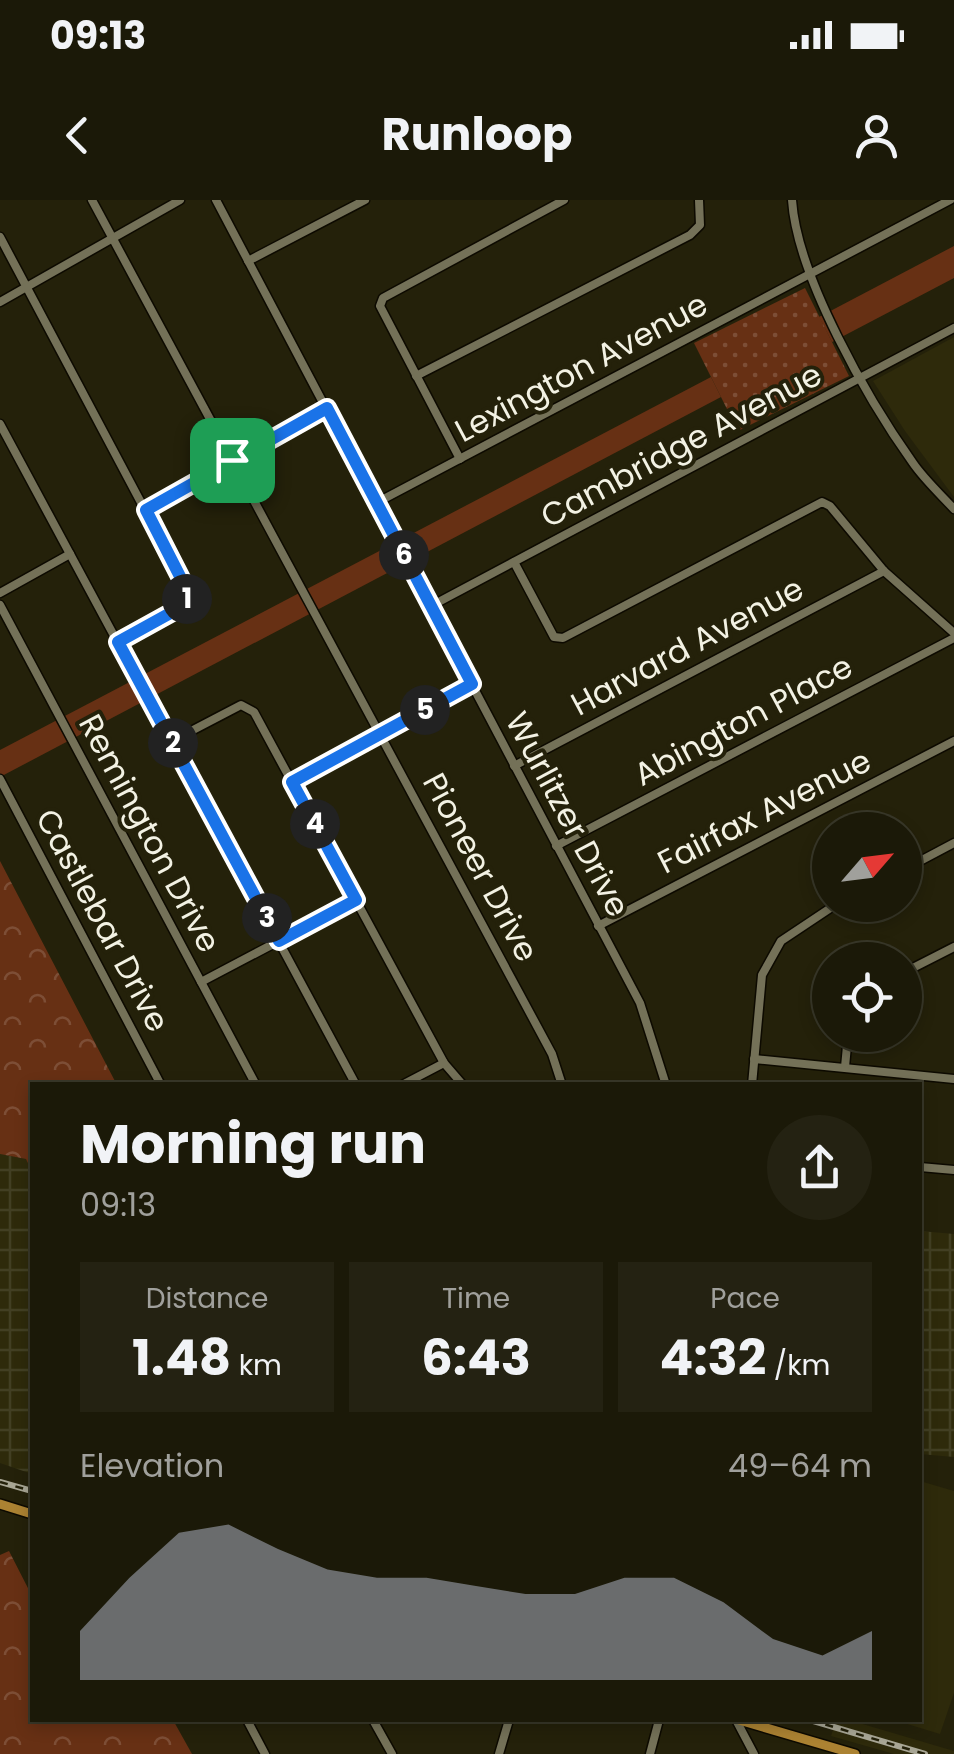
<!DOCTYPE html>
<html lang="en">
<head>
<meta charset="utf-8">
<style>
  :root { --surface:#1b1908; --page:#242212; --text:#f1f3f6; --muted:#a0a09c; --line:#393829; --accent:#8c9099 }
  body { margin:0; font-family:Poppins,sans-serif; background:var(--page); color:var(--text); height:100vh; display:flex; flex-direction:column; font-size:38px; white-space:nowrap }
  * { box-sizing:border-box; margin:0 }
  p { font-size:32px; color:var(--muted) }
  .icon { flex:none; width:55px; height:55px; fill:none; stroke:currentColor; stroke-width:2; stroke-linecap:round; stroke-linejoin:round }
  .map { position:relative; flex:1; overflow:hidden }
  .side { position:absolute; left:30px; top:882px; width:892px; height:640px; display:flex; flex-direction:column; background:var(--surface); border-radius:0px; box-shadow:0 5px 15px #0003,0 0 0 2px var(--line) }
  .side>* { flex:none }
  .needle { width:65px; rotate:62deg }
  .buttons { position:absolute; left:812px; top:612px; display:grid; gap:20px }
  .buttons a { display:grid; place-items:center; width:110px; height:110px; border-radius:50%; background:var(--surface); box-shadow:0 5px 15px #0003,0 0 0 2px var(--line); font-size:50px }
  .pin { position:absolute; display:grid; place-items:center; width:85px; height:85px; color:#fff; margin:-42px; border-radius:20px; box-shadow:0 5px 15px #0006 }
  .km { position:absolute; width:50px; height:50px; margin:-25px; border-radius:50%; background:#222; color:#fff; font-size:28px; line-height:50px; text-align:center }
  .round { display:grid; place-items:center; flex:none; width:105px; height:105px; border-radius:52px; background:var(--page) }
  .head { display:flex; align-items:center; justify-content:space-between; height:170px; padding:0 50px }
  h1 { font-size:55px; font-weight:700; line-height:75px }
  .metrics { display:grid; grid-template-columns:repeat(3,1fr); gap:15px; height:170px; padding:10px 50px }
  .metrics div { display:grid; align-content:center; border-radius:0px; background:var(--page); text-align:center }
  .metrics b { font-size:50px; font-weight:700 }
  .metrics small { font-size:28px; font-weight:400 }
  .metrics p { font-size:28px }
  .chart { height:280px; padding:20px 50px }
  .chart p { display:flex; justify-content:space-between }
  .chart svg { width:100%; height:180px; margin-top:10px; fill:var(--accent); opacity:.7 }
  .status { display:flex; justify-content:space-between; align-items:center; height:70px; padding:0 50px; background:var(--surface); direction:ltr }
  .status svg { height:28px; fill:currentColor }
  header { display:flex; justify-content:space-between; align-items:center; height:130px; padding:0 50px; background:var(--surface); font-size:45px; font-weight:700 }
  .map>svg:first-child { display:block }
</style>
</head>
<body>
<div class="status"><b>09:13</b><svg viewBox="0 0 49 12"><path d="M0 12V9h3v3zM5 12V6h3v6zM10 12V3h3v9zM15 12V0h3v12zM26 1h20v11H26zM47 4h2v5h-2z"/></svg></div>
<header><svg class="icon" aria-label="back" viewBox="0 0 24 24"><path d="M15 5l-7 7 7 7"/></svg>Runloop<svg class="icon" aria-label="person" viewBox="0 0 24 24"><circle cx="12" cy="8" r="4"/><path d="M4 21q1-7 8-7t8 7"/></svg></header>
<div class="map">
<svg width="954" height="1554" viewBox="0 0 954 1554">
  <defs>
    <pattern id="industrial-grid" width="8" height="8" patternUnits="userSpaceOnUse" patternTransform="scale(2.5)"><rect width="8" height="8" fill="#2e2a0b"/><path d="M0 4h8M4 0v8" fill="none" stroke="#423f23"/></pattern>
    <pattern id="forest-crowns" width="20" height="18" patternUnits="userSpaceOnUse" patternTransform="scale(2.5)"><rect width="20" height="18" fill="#673014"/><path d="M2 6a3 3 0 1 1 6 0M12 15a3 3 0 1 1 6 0" fill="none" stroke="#7d4e36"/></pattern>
    <pattern id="park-dots" width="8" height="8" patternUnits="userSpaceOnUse" patternTransform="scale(2.5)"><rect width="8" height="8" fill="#673014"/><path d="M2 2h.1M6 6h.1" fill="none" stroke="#7d4e36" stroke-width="1.8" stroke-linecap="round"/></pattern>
  </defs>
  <rect width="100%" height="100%" fill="#24210a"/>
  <g fill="#2e2a0b">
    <polygon points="954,137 954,297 905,231 873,181"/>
    <polygon points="920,1281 954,1291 954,1493 940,1534 894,1520 920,1520"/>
    <polygon points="836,1520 849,1520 954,1551 954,1554 894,1554 831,1536"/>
  </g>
  <g fill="url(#industrial-grid)">
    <polygon points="0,954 26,959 32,972 32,1274 0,1263"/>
    <polygon points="920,1031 954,1034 954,1257 920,1254"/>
  </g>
  <g fill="#673014">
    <polygon points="954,46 954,78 832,142 819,117"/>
    <polygon points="711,177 721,197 0,577 0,550"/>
  </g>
  <g fill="url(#forest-crowns)">
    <polygon points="0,661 117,885 32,885 32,972 26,959 0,954"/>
    <polygon points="9,1351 32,1396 32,1520 173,1520 192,1554 0,1554 0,1355"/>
  </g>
  <polygon fill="url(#park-dots)" points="805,88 849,176 738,231 694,143"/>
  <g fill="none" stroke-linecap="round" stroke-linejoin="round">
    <g stroke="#0d0a00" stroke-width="11">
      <g id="minor">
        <polyline points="92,0 552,854 562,885"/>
        <polyline points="216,0 640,803 666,885"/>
        <path d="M792,0C797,76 868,200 913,263C924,279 940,294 954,309"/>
        <polyline points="0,37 189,393 185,405 118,442"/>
        <polyline points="248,61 365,0"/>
        <polyline points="0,102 180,0"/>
        <polyline points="416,176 690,35 700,25 699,0"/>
        <polyline points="0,224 356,885"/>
        <polyline points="460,259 380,106 383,98 564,0"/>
        <polyline points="376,303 950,0"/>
        <polyline points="146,310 327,208"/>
        <polyline points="514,362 554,437 563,438 822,302 830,306 884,371 954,433"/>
        <polyline points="0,393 70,354"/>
        <polyline points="0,405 256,885"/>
        <polyline points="431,406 954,128"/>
        <polyline points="172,541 241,505 254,512 444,863 463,885"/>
        <polyline points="514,566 884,371"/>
        <polyline points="0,579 161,885"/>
        <polyline points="293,582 471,484"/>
        <polyline points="556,646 954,438"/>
        <polyline points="905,669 954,643"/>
        <polyline points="598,726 954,541"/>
        <polyline points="905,772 954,747"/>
        <polyline points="201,782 355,701"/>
        <polyline points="754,859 954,879"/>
        <polyline points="845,867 848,835"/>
        <polyline points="402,885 444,863"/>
        <polyline points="752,885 762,775 781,741 835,705"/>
        <polyline points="920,967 954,970"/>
        <polyline points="247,1520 265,1554"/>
        <polyline points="373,1520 392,1554"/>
        <polyline points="736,1520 754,1554"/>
        <polyline points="499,1554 509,1520"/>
        <polyline points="650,1554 659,1520"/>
      </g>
    </g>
    <g stroke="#0d0a00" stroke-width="12">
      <g id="major">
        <polyline points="0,1304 32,1314"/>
        <polyline points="739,1520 855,1554"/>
      </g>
    </g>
    <use href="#minor" stroke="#747158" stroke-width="8"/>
    <use href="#major" stroke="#ab8232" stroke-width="9"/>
    <g stroke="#a8a695" stroke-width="6">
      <g id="rail">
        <polyline points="0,1282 32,1291"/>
        <polyline points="810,1520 925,1554"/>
      </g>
    </g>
    <use href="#rail" stroke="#24210a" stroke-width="2.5" stroke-dasharray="8" stroke-linecap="butt"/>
  </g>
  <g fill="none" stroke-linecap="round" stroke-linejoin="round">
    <g stroke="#fff" stroke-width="20">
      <polygon id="route" points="327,208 472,484 292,582 356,700 279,741 118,442 185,405 189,394 146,310"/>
    </g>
    <use href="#route" stroke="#1a73e8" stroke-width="12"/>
  </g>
  <g text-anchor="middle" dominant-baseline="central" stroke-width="8" stroke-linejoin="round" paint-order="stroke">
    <g font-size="32" fill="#f3f2e4" stroke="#24210a">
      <text transform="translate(581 167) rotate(-28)">Lexington Avenue</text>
      <text transform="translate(681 245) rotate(-28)">Cambridge Avenue</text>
      <text transform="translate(687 446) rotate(-28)">Harvard Avenue</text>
      <text transform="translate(743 520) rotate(-28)">Abington Place</text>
      <text transform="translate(764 611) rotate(-27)">Fairfax Avenue</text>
      <text transform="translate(568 614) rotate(62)">Wurlitzer Drive</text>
      <text transform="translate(150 633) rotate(62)">Remington Drive</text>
      <text transform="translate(481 667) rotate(62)">Pioneer Drive</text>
      <text transform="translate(103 720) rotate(62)">Castlebar Drive</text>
    </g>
  </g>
</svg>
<div class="buttons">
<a><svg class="needle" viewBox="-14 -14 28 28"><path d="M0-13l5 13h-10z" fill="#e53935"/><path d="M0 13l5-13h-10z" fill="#a0a09c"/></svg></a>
<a><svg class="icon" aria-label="locate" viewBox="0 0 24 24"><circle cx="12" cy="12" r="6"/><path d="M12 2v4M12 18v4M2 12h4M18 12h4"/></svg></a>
</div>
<div class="pin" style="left:232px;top:260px;background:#1e9e55"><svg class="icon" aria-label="arrive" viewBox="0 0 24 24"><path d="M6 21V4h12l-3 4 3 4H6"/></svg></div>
<b class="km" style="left:187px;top:399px">1</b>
<b class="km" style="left:173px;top:543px">2</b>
<b class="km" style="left:267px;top:718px">3</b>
<b class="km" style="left:315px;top:624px">4</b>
<b class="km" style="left:425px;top:510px">5</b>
<b class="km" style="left:404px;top:355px">6</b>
<section class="side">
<div class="head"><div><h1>Morning run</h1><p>09:13</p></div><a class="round"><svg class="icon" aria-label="share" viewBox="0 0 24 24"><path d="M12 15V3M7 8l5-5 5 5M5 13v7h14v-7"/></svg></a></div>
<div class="metrics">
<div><p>Distance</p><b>1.48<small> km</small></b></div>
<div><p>Time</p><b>6:43</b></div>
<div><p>Pace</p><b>4:32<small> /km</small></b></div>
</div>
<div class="chart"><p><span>Elevation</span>49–64 m</p>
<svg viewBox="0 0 160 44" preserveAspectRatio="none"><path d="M0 44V32L10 19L20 8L30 6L40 12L50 17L60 19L70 19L80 21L90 23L100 23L110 19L120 19L130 25L140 34L150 38L160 32V44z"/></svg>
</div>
</section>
</div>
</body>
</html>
